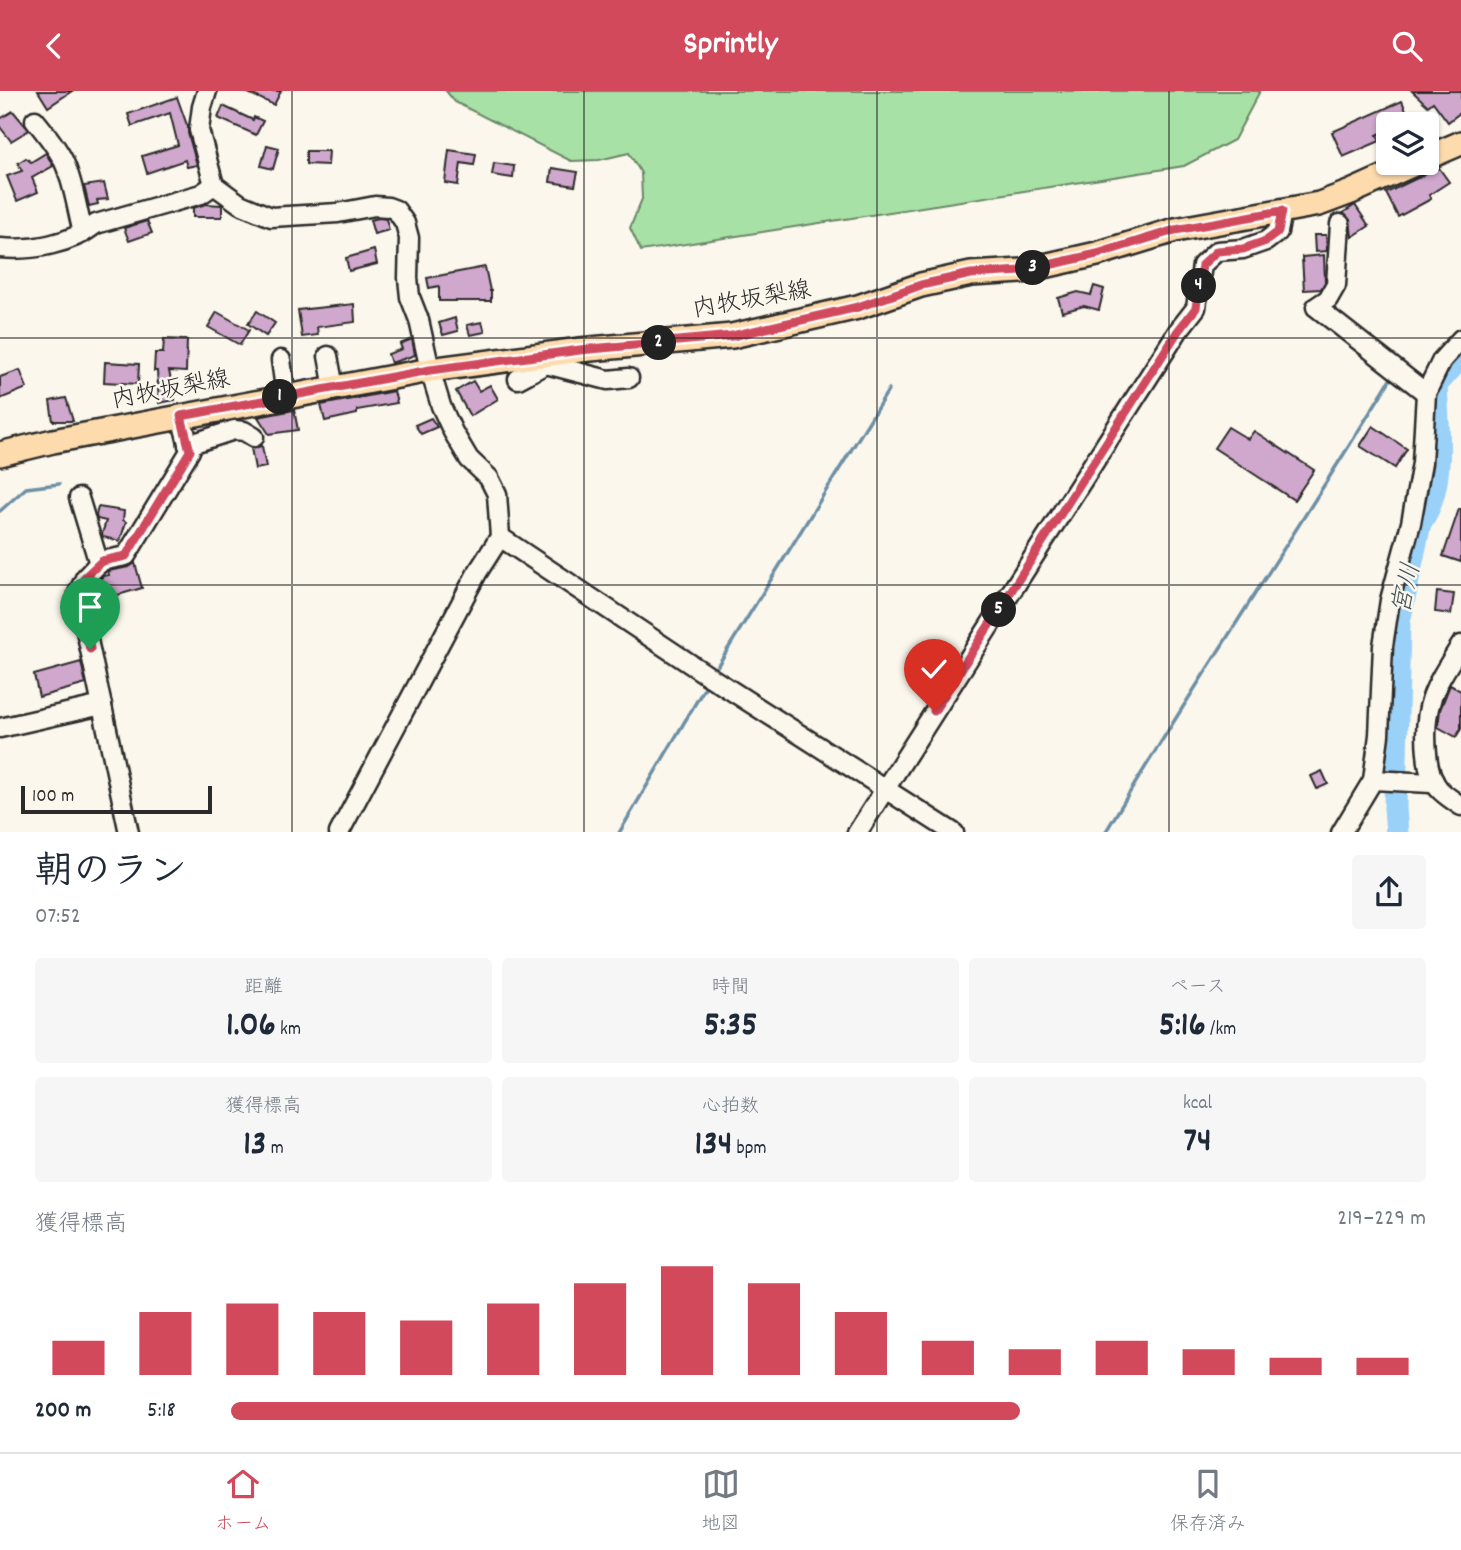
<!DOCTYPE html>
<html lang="ja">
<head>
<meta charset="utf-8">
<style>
  :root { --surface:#fff; --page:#f6f6f7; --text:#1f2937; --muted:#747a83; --line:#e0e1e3; --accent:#d1495b }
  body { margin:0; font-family:Dekko,"Klee One",sans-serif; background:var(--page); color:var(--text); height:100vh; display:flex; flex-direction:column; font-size:26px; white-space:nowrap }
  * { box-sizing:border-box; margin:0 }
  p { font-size:23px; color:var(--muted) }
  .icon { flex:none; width:38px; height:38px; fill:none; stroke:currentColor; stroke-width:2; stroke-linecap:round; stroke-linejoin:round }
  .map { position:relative; height:741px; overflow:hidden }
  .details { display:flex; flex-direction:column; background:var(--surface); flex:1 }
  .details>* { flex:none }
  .tools { position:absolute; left:1376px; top:21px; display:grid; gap:14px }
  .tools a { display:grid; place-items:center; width:63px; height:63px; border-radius:7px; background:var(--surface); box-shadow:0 2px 5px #0004; font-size:35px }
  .scale { position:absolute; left:21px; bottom:18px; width:191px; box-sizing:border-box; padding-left:7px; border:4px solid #2b2b2b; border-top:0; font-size:19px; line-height:24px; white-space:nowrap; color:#2b2b2b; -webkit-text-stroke:5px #fbf7ec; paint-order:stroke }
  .pin { position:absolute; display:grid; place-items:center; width:60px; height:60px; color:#fff; margin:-72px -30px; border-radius:50% 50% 50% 0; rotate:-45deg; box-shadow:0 0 7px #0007 }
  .pin .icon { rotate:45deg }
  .km { position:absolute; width:35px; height:35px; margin:-18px; border-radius:50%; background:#222; color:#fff; font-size:19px; line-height:35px; text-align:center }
  .round { display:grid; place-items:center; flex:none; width:74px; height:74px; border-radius:7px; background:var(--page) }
  .overview { display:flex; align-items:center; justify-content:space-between; height:119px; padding:0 35px }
  h1 { font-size:38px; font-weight:800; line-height:52px }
  .figures { display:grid; grid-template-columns:repeat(3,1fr); gap:10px; height:119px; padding:7px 35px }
  .figures div { display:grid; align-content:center; border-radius:7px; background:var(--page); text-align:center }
  .figures b { font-size:35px; font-weight:800 }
  .figures small { font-size:19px; font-weight:400 }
  .figures p { font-size:19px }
  .chart { height:196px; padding:14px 35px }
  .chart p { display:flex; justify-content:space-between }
  .chart svg { width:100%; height:126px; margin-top:7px; stroke:var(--accent); stroke-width:6 }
  ul { padding:0 35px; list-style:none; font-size:23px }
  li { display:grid; grid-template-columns:112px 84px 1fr; align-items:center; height:52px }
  li i { height:18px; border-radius:9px; background:var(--accent) }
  header { display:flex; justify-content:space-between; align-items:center; height:91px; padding:0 35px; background:var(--accent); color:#fff; font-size:32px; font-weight:800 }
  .tabs { display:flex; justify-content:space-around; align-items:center; height:98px; border-top:2px solid var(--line); background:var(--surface); font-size:19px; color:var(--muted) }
  .tabs a { display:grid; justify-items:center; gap:4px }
  .tabs .on { color:var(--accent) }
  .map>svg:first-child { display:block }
</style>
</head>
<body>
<header><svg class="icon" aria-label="back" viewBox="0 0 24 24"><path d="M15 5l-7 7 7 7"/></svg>Sprintly<svg class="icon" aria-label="search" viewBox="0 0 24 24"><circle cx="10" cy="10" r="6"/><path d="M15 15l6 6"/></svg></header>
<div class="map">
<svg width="1461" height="742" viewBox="0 0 1461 742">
  <rect width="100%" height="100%" fill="#fbf7ec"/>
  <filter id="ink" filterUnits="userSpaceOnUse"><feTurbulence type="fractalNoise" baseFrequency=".0143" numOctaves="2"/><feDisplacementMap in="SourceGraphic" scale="14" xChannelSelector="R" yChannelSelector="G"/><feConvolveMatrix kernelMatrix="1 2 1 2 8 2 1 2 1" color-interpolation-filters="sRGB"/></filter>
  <g filter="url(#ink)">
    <polygon fill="#a8e1a6" stroke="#6a8668" stroke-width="2" points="446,0 1260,0 1234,49 1184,75 641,160 630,137 642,108 641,82 629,62 599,69 571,70 455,11"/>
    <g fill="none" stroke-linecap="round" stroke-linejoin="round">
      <g stroke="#6d8fa6" stroke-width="3.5">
        <polyline points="0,420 26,397 59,393"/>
        <polyline points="713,582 889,298"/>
        <polyline points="619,742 708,591"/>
        <path d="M1105,742C1198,587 1299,438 1393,284"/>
      </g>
      <path stroke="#99d1f8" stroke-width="23" d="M1397,742L1395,717L1399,531L1420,432C1446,397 1438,336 1436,294L1461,266"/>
    </g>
    <g fill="#d0a7cd" stroke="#2b2b2b" stroke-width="2">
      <polygon points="38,0 72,0 48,16"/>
      <polygon points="244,0 281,0 274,14"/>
      <polygon points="1412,0 1461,0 1461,21 1448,31 1433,11 1428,15"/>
      <polygon points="177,6 187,34 188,34 188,42 197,74 187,76 185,69 147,82 142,65 178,54 170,22 132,35 128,23"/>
      <polygon points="1402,10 1410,29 1400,33 1388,33 1388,39 1377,44 1380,50 1343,66 1332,41"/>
      <polygon points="223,15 253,29 254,26 263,30 256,44 218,27"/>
      <polygon points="13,20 29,39 11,50 0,36 0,28"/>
      <polygon points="267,54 279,57 273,78 261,75"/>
      <polygon points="449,59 476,63 474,74 461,72 458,94 445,92"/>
      <polygon points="306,60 329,60 328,74 306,73"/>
      <polygon points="46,62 53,75 32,87 38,101 17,110 7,85 22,80 18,72 26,67 31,71"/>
      <polygon points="494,72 514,75 513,87 492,84"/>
      <polygon points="552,77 578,81 575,95 550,91"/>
      <polygon points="1439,77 1449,91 1429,104 1431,108 1398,126 1386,102 1422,85 1427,81"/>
      <polygon points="104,92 108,108 97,109 98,113 89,115 84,95"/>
      <polygon points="206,113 222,114 222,126 193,126 193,117"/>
      <polygon points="1355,114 1369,135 1352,146 1350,129 1343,122"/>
      <polygon points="379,127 386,128 389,139 374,143 370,129"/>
      <polygon points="147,130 152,142 129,150 124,137"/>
      <polygon points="1314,144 1326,144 1327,160 1315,161"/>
      <polygon points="374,159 377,173 349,180 346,167"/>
      <polygon points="1324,164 1325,191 1321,198 1304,199 1302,166"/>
      <polygon points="485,176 490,200 491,200 491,210 439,210 439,195 429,197 427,187"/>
      <polygon points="1094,195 1104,198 1099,219 1084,215 1062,221 1058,207 1078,201 1091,204"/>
      <polygon points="354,213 355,231 317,236 318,244 302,246 298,219"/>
      <polygon points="257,220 275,232 266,245 248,233"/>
      <polygon points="217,221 249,239 240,254 208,236"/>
      <polygon points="455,227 458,240 443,244 439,232"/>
      <polygon points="482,231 485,241 470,244 467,234"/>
      <polygon points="164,248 187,249 186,281 169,280 175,309 159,312 157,280 154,280 155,262 163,262"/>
      <polygon points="412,248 415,264 391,272 388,263 402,258 400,253"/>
      <polygon points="105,271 139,273 138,293 104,291"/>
      <polygon points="20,279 27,297 0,308 0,286"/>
      <polygon points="473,290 479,300 490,294 498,308 470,325 456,300"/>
      <polygon points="394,300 397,312 357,319 357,323 325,330 321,314"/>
      <polygon points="66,307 73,330 53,330 50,310"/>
      <polygon points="294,319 298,339 269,343 258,326"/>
      <polygon points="431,327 437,336 421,343 415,334"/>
      <polygon points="1373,335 1407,358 1395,377 1360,355"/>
      <polygon points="1228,336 1248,348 1254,340 1314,379 1294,409 1214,357"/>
      <polygon points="262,355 266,376 255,378 251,357"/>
      <polygon points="98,416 124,420 123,429 126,431 120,450 103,446 102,443 106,430 97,428 96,424"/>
      <polygon points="1459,418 1461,418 1461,471 1443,465"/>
      <polygon points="135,472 142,497 97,510 96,503 91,502 95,493 103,485 109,484 108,480 129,476"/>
      <polygon points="1437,501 1454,503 1451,523 1435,521"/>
      <polygon points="81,571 86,593 39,606 34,584"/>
      <polygon points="1450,594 1461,600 1461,638 1456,646 1438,636 1440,619"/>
      <polygon points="1322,680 1328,693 1317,698 1311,685"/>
    </g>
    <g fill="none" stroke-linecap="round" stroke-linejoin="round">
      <g stroke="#2b2b2b" stroke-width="23">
        <g id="minor">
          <polyline points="207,0 202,16 199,39 214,94 240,113 271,126 338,122 375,115 388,116 396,119 405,132 409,147 408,187 410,206 419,229 430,279 441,315 453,341 469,368 489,387 497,403 500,446"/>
          <path d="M35,29C46,43 57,56 64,71C74,93 77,119 83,142"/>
          <polyline points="1340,133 1336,194 1328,208 1316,216 1426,302"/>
          <path d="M0,157C31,160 71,153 96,133L201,103L214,94"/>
          <polyline points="544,264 546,273 608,289 629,287"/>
          <polyline points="328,265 334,297"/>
          <polyline points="281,269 286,305"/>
          <polyline points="518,288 546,273"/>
          <polyline points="188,354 234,339 244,340 254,346"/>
          <polyline points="79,407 99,473"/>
          <path d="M1461,554C1436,594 1422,612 1427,662C1428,675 1430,688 1439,698C1444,704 1454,710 1461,715"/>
          <polyline points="0,637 102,614"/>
          <polyline points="1373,689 1431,692 1434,690"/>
          <polyline points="129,742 78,502 85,487 101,470 126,465 190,360 181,325"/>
          <polyline points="339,742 477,482 500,446 707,584 954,742"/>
          <polyline points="857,742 1178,240 1196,217 1202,174 1217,160 1243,158 1266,150 1278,141 1282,120"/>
          <polyline points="1341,742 1373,689 1379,644 1383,555 1390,509 1411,432 1422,372 1426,302 1442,269 1461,248"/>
        </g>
      </g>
      <g stroke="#2b2b2b" stroke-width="28">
        <g id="major">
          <polyline points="1426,67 1461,52"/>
          <polyline points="0,363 53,350 430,279 580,259 732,245 858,216 921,194 971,183 1022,180 1097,163 1175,139 1319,113 1351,101 1416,72"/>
        </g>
      </g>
      <use href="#minor" stroke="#fbf7ec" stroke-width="18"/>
      <use href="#major" stroke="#fedbac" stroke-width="23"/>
    </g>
  </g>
  <g fill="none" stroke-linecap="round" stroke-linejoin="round" filter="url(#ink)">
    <g stroke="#fff" stroke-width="14">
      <polyline id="route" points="90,558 78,502 85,486 102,470 126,465 190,360 181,325 430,279 580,259 732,245 858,216 921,194 971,183 1022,180 1097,163 1175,139 1282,120 1278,141 1266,150 1243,158 1217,160 1202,174 1196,217 1178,240 934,620"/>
    </g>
    <use href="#route" stroke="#d1495b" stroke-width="9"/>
  </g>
  <path fill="none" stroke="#2b2b2b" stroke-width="2" stroke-opacity="0.55" d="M292,0V742M584,0V742M877,0V742M1169,0V742M0,247H1461M0,494H1461"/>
  <g text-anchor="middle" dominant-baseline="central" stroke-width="5" stroke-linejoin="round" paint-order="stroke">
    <g font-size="24" fill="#2b2b2b" stroke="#fbf7ec">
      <text transform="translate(752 210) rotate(-10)">内牧坂梨線</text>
      <text transform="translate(171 300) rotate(-11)">内牧坂梨線</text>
    </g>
    <g font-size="26" font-style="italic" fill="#46545e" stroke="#fbf7ec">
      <text transform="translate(1408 498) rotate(-77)">宮川</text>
    </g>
  </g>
</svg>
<div class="tools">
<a><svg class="icon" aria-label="layers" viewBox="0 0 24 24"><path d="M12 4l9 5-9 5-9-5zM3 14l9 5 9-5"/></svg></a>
</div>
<div class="scale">100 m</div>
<div class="pin" style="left:90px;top:558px;background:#1e9e55"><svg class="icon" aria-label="arrive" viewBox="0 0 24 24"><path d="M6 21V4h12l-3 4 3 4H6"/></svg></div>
<div class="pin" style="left:934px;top:620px;background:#d93025"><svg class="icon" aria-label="check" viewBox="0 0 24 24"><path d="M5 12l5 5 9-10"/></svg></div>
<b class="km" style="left:280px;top:306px">1</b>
<b class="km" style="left:659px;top:252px">2</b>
<b class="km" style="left:1033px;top:177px">3</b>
<b class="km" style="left:1199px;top:195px">4</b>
<b class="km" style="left:999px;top:519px">5</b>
</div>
<section class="details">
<div class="overview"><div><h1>朝のラン</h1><p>07:52</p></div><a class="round"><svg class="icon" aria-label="share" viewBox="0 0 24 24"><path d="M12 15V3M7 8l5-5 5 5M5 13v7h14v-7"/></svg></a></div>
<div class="figures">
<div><p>距離</p><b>1.06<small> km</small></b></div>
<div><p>時間</p><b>5:35</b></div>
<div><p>ペース</p><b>5:16<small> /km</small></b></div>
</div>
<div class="figures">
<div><p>獲得標高</p><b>13<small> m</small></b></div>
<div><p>心拍数</p><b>134<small> bpm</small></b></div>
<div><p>kcal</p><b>74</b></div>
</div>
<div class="chart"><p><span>獲得標高</span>219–229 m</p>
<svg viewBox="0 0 160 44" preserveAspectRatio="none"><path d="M5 44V32M15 44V22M25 44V19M35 44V22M45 44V25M55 44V19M65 44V12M75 44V6M85 44V12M95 44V22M105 44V32M115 44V35M125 44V32M135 44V35M145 44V38M155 44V38"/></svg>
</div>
<ul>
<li><b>200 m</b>5:18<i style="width:66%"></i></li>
</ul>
</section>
<nav class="tabs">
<a class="on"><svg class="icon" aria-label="home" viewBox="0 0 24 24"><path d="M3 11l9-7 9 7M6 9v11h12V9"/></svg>ホーム</a>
<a><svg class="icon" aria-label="map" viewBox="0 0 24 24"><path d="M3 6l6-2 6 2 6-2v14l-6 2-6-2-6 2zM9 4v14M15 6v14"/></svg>地図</a>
<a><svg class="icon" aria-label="saved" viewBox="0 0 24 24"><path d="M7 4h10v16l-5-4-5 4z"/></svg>保存済み</a>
</nav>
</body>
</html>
